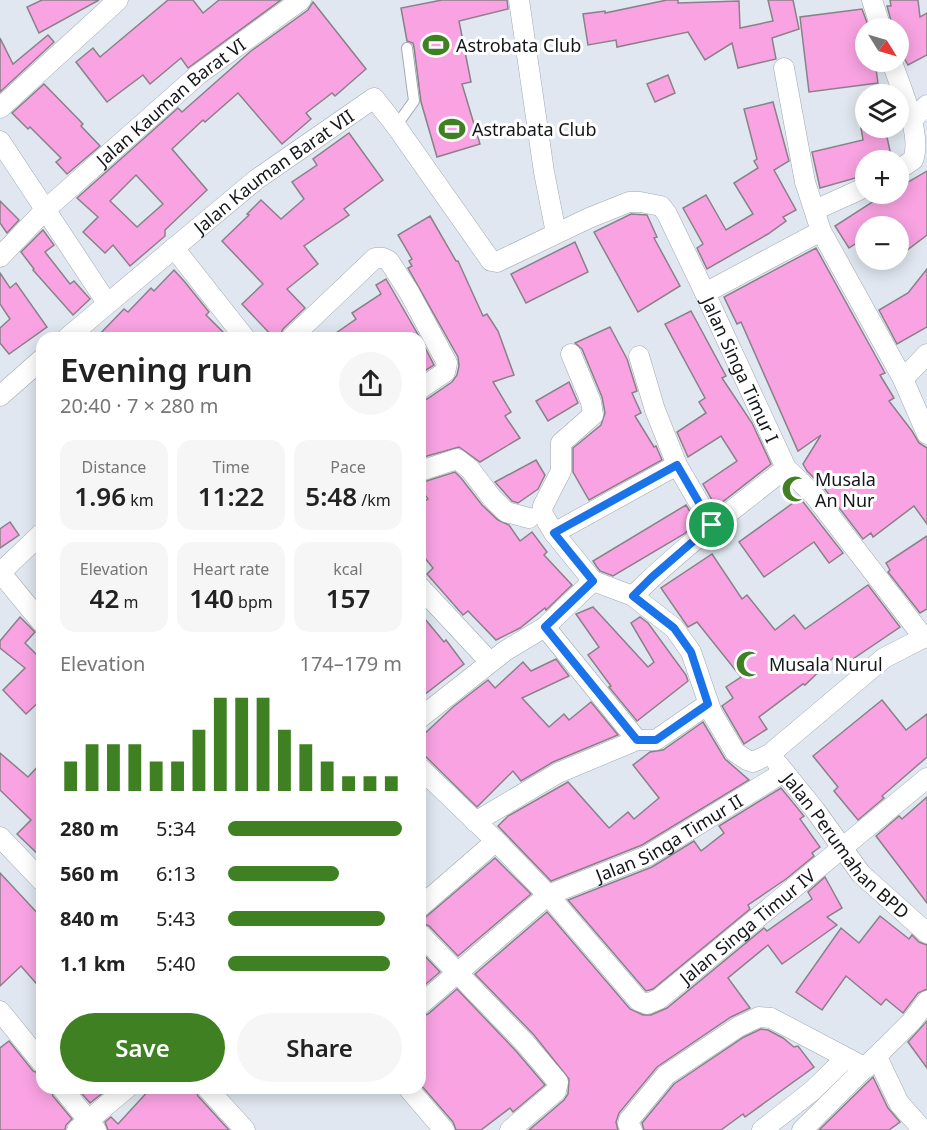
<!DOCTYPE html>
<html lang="en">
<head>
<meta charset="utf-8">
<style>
  :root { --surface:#fff; --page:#f6f6f6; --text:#222; --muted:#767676; --accent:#3f8122 }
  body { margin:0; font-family:"Noto Sans",sans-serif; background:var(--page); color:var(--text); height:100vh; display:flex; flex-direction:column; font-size:22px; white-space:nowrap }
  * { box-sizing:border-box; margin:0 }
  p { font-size:20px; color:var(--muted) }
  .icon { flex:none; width:33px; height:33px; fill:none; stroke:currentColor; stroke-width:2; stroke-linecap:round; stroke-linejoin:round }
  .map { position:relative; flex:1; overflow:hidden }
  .side { position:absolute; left:36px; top:332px; width:390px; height:762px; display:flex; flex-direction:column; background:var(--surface); border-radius:18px; box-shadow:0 3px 15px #0003 }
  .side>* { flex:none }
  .needle { width:39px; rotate:127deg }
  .tools { position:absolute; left:855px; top:18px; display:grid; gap:12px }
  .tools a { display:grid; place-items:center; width:54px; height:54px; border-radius:50%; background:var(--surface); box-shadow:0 3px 15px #0003; font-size:30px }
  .pin { position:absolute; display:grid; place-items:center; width:51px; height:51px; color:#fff; margin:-26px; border:3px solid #fff; border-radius:50%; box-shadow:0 2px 6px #0007 }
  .round { display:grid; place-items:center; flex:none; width:63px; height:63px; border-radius:32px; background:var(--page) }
  .overview { display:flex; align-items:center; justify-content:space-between; height:102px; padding:0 24px }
  h1 { font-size:33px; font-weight:600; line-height:45px }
  .figures { display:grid; grid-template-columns:repeat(3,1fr); gap:9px; height:102px; padding:6px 24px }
  .figures div { display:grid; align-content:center; border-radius:15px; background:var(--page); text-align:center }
  .figures b { font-size:26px; font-weight:600 }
  .figures small { font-size:16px; font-weight:400 }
  .figures p { font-size:16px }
  .chart { height:168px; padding:12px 24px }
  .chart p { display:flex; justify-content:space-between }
  .chart svg { width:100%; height:108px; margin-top:6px; stroke:var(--accent); stroke-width:6 }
  .primary-button { display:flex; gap:12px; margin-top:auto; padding:12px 24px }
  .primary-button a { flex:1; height:69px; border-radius:36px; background:var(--accent); color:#fff; font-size:24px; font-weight:600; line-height:69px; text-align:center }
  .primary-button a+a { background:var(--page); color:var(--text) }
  ul { padding:0 24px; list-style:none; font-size:20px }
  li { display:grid; grid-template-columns:96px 72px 1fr; align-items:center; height:45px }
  li i { height:15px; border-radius:8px; background:var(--accent) }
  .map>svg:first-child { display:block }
</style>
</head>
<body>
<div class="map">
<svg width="927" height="1130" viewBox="0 0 927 1130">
  <rect width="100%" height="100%" fill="#e0e7f0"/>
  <g fill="#f9a3e2" stroke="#8a8188" stroke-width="1.5" fill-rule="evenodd">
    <polygon points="42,0 99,0 39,33 27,7"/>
    <polygon points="168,0 193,0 203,13 219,0 281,0 188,68 181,58 150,84 143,75 107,102 76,62 93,48 100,57"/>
    <polygon points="442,0 507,0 508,9 459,21 471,82 462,84 480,144 437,157 421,102 414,47 413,43 407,41 401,8"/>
    <polygon points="667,0 678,0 678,3 739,1 740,28 773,21 768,0 793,0 799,29 772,38 776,59 738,68 732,43 705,60 688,32 617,47 616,40 588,45 583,14 605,11 605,13"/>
    <polygon points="890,0 918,0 920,17 927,13 927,55 908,65 898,47 898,28 893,28 887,6 891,6"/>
    <path d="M313,2L366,69L335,96L332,93L306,113L311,119L282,144L238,93L205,122L203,120L172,149L207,190L165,230V236L130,266L113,245L105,253L83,232L98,217L77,198L178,108L182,112L251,51L308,10ZM136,175L163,204L137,227L110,201Z"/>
    <polygon points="862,9 869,28 866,28 866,62 875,62 878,83 809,92 800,17"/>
    <polygon points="48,35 54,42 0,92 0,38 13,64"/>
    <polygon points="668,75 675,93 655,102 647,84"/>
    <polygon points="44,84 83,124 81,126 100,146 67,174 56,162 61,158 30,127 28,129 12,113"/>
    <polygon points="773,102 789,161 774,170 796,210 783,217 786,221 768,234 707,269 697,248 703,244 683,208 706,195 726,230 753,214 734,183 758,168 754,161 757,159 744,109"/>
    <polygon points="861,128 885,128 892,160 866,160 866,175 820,188 812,152 863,140"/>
    <polygon points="349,133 383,180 344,209 349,215 304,246 318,264 287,289 305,308 283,329 279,338 274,338 242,304 263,284 222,241 249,215 247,214 261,200 281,219 304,199 292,182 317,165 313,159"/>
    <polygon points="927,171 927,235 898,257 898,226 866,226 866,258 855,244 849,248 835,226 880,197 881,199 890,194 898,194 898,188"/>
    <polygon points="0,201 19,220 7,233 0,223"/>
    <polygon points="631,214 647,215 657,237 654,238 680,286 638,312 594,232"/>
    <polygon points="430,216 456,261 458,261 483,316 487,314 498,331 514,375 493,382 511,412 505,416 520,438 480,462 459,447 420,458 420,401 427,399 452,382 457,375 459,366 458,357 408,268 412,266 409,261 412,259 398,235"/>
    <polygon points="43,230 54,245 45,252 70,284 74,281 90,299 73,315 33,270 34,269 21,252"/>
    <polygon points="575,242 588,272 526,303 511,274"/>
    <polygon points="816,248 885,373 880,375 894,398 889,401 912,431 919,443 927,448 927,524 914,506 873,537 871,533 863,539 824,488 807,471 803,464 821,435 798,451 741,322 737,324 724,297"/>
    <polygon points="927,269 927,327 897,344 879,310 908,293"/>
    <polygon points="174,270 184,281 209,312 206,315 229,338 96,338 124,309 128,312 151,288 154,291"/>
    <polygon points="0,273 10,288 16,283 47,327 9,354 0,343 0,328 10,319 0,304"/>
    <polygon points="386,279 420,338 329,338 356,319 352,313 381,294 376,285"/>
    <polygon points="691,311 726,376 722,378 752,423 771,464 716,507 703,484 737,461 721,436 688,457 677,432 706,413 699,402 705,398 665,324"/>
    <polygon points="610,327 627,359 637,391 632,393 641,413 635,416 654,447 656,446 662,460 589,500 573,472 573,448 601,425 605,413 602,397 582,349 575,343"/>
    <polygon points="420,338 434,365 420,374"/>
    <polygon points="569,382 578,403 548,421 536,401"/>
    <polygon points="536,460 545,475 538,489 518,503 512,501 495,482"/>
    <polygon points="455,472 461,478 482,505 498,520 509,525 520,541 532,532 547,552 544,555 572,585 546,610 545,608 520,628 496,640 468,611 463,615 427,574 433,568 420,552 420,504 428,499 420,488 420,483"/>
    <polygon points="800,498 843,553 829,563 814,542 764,577 739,542"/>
    <polygon points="686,505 697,523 684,534 613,576 600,571 597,567 593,561"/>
    <polygon points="10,522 19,535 0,548 0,529"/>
    <polygon points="927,536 927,609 920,613 888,572 890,570 886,563"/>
    <polygon points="712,554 742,599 747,595 775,630 794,615 805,629 868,585 900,627 841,667 834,657 805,685 803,684 759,717 767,729 744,744 722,706 733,698 726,687 741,677 697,622 688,627 661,588"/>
    <polygon points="593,607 648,667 654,662 631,623 640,617 648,623 686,675 688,681 637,721 609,687 611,686 588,655 599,647 576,614"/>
    <polygon points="420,613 444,642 446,640 464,664 420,698"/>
    <polygon points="20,617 35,632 25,643 38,656 42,652 42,699 26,714 3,690 25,668 0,648 0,641"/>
    <polygon points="556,659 569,676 522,698 549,727 564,714 569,720 591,702 618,735 553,762 521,781 513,771 477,807 420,751 420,738 453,707 488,680 495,688 523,662 531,671"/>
    <polygon points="882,700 906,730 927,714 927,757 882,796 884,798 858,820 834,791 838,787 813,756"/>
    <polygon points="703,722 725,759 749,780 642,845 551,881 498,826 508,816 568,782 609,828 628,812 634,819 659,798 633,765 650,752 663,750"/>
    <polygon points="0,753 28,777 42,762 42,858 17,834 31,820 0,790"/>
    <polygon points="781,788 804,816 800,819 820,847 812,853 814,856 786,879 748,905 750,909 653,989 646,991 568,900 652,867 694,841 701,851 724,833 719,826"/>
    <polygon points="927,797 927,903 876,836 899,816 902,819"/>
    <polygon points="495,858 531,894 458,956 429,926 420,922"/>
    <polygon points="0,873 42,918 42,990 21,966 0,986"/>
    <polygon points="825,877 842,908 827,917 837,925 782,964 768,945 728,978 750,1008 731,1017 657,1067 619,1113 616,1122 618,1130 529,1130 564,1100 568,1094 569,1079 534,1035 475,974 547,912 630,1009 643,1015 651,1015 667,1008 764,928 767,931 812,899 808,892"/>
    <polygon points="880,916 909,939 912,935 919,942 927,945 927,989 918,993 903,1013 886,999 881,1005 846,976 822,1010 796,992 841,928 859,943"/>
    <polygon points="420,951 440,972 420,989"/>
    <polygon points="457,989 516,1051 545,1085 513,1112 510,1108 481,1130 456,1130 453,1122 420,1084 420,1017 428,1014"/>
    <polygon points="927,1021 927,1068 908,1042"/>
    <polygon points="761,1029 768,1030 783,1038 794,1047 798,1046 814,1067 745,1117 743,1114 721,1130 644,1130 642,1123 674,1084 744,1037"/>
    <polygon points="9,1041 33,1071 42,1075 42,1088 50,1088 53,1096 72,1119 66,1125 65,1130 0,1130 0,1048"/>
    <polygon points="873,1077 888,1108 900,1122 889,1130 819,1130"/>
    <polygon points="77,1088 109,1088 90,1103"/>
    <polygon points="151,1088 195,1088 198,1096 229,1130 108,1130 105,1122 111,1117 118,1124"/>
  </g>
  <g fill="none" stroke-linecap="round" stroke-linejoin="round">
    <g stroke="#a2a9b1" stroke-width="12">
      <polyline id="lane" points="396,126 414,101 407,48"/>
    </g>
    <g stroke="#a2a9b1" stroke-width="21">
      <g id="street">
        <polyline points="519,0 544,172 556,233"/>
        <polyline points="872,0 881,28"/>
        <path d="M892,62C900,87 923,135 913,160L898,170"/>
        <polyline points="784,68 805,182 821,231 903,379 927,434"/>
        <polyline points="0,108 118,0"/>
        <polyline points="911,121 927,105"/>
        <polyline points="0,141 107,303"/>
        <polyline points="815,210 866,187"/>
        <path id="s1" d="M821,231L705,293L786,468L814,495L924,638"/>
        <path id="s2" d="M174,248L257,179L374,98L396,126L491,261L497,262L589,218L629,202H640L661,206L667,214L705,293"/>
        <path id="s3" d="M0,257L45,210L199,74L301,0"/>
        <polyline points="67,338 174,248 245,338"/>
        <polyline points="291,338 375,258 383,258 389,261 409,292 447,363 445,372 420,389"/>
        <polyline points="639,356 655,410 677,465 712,525"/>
        <polyline points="903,379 927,354"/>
        <polyline points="0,396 42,359"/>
        <polyline points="677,465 554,533 593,581 633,596 674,628 691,652 712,713 735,752 747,760 753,762 770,754 884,658 927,636"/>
        <polyline points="420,471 457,459 470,469 492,498 506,512 529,518"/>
        <polyline points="554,533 542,513 543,506 561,471 561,443 593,415 591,402 571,354"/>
        <polyline points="0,572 42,623"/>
        <polyline points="0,573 42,533"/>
        <polyline points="420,587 490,662"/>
        <path d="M633,596C680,549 734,509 786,468"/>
        <polyline points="545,627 637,740"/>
        <polyline points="420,718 505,651 545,627 593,581"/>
        <path id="s4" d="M777,763L815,810L861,874L927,933"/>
        <path id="s5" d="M420,768L496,841L548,895L639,1001L647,1004L659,999L927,778"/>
        <polyline points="475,822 558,773 637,740 656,740 708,704"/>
        <polyline points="0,837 42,881"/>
        <polyline points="420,907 496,841"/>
        <polyline points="420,934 525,1043 558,1082 556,1091 510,1130"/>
        <path id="s6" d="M420,1005L548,895L647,856L784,772"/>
        <polyline points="0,1011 42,1063"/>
        <polyline points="877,1057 899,1103 923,1130"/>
        <polyline points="62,1088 96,1130"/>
        <polyline points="207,1088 245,1130"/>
        <polyline points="408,1088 444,1130"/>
        <polyline points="77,1130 127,1088"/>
        <polyline points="632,1130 628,1124 629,1120 666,1075 738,1027 759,1017 771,1018 866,1068"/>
        <polyline points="762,1130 812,1091 846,1058"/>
        <polyline points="802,1130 911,1022 927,1001"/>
      </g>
    </g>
    <use href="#lane" stroke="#fff" stroke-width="10"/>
    <use href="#street" stroke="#fff" stroke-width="20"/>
  </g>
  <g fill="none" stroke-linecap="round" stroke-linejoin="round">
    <g stroke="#fff" stroke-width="12">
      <polygon id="route" points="677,465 712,525 652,577 633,596 674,628 691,652 708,704 656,740 637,740 545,627 593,581 554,533"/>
    </g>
    <use href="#route" stroke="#1a73e8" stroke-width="8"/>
  </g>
  <defs>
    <g id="stadium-bare" transform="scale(2.07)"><path d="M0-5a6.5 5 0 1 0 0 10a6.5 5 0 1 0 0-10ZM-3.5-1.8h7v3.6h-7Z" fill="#3f8122" stroke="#fff" stroke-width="2.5" paint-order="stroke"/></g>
    <g id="mosque-bare" transform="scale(2.07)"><path d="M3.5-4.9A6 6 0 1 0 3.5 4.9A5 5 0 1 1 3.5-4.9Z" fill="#3f8122" stroke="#fff" stroke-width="2.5" paint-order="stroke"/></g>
  </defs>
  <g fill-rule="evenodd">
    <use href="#stadium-bare" x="436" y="45"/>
    <use href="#stadium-bare" x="452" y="129"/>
    <use href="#mosque-bare" x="795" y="489"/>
    <use href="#mosque-bare" x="749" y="664"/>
  </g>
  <g text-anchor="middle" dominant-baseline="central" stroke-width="6" stroke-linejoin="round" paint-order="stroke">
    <g font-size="18" fill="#141619" stroke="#fff" text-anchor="start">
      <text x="456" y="45">Astrobata Club</text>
      <text x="472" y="129">Astrabata Club</text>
      <text x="815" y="479">Musala<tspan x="815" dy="21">An Nur</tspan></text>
      <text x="769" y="664">Musala Nurul</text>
    </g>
    <g font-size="18" fill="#141619" stroke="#fff">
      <text stroke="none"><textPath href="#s3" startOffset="231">Jalan Kauman Barat VI</textPath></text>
      <text stroke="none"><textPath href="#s2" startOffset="126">Jalan Kauman Barat VII</textPath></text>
      <text stroke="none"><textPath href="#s1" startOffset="216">Jalan Singa Timur I</textPath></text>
      <text stroke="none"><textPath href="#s6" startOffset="303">Jalan Singa Timur II</textPath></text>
      <text stroke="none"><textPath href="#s4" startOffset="108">Jalan Perumahan BPD</textPath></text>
      <text stroke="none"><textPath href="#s5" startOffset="456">Jalan Singa Timur IV</textPath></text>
    </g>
  </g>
</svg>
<div class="tools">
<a><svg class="needle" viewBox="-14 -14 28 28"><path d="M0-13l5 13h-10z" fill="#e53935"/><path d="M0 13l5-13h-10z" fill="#767676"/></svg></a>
<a><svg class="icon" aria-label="layers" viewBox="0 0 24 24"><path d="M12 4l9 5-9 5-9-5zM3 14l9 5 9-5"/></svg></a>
<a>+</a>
<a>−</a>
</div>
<div class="pin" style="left:712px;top:525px;background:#1e9e55"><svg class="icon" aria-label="arrive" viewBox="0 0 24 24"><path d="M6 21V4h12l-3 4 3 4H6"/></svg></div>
<section class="side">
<div class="overview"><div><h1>Evening run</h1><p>20:40 · 7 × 280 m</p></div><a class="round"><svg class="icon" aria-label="share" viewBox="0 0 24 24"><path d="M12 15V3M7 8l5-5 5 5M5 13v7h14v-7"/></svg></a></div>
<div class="figures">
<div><p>Distance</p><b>1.96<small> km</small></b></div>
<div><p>Time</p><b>11:22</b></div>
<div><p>Pace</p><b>5:48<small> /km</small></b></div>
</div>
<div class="figures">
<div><p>Elevation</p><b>42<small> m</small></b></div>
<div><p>Heart rate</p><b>140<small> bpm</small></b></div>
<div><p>kcal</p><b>157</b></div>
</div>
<div class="chart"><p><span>Elevation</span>174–179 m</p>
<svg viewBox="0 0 160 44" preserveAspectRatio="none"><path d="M5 44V32M15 44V25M25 44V25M35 44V25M45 44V32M55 44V32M65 44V19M75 44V6M85 44V6M95 44V6M105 44V19M115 44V25M125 44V32M135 44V38M145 44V38M155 44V38"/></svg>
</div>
<ul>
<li><b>280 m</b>5:34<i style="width:100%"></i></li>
<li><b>560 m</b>6:13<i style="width:64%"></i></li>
<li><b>840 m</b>5:43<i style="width:90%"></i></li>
<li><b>1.1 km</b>5:40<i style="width:93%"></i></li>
</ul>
<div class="primary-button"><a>Save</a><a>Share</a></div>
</section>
</div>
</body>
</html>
